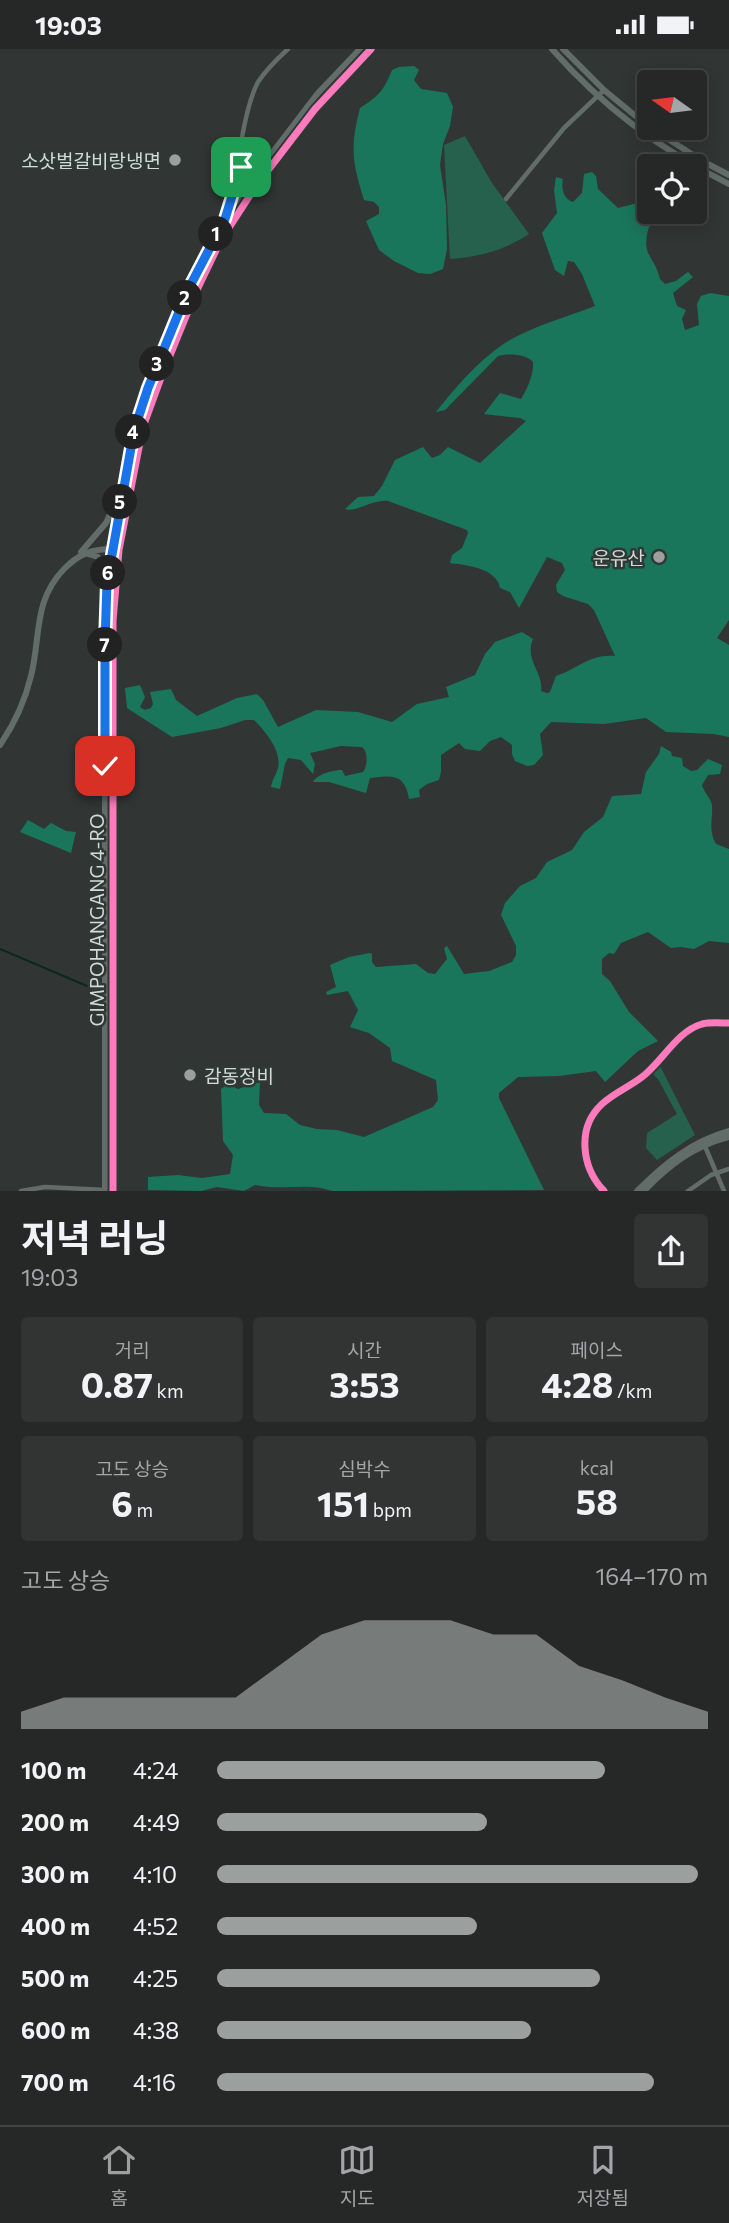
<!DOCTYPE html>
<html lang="ko">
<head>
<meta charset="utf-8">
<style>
  :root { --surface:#252827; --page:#313433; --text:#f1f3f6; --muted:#a3a6a7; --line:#424444; --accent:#9ba09e }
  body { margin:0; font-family:Commissioner,"Noto Sans KR",sans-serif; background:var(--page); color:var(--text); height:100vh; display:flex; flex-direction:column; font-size:26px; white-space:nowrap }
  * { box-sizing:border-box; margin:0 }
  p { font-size:23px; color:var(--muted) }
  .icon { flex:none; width:38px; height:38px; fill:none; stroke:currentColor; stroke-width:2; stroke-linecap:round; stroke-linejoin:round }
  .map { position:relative; height:1142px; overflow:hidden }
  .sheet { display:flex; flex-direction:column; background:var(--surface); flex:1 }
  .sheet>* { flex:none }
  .needle { width:46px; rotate:284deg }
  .fabs { position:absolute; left:637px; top:21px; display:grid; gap:14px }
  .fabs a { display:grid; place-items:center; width:70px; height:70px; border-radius:7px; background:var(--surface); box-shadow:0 4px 18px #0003,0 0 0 2px var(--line); font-size:35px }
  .pin { position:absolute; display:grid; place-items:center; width:60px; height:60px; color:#fff; margin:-30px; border-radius:14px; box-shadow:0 4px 10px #0006 }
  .km { position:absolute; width:35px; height:35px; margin:-18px; border-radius:50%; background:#222; color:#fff; font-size:19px; line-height:35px; text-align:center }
  .round { display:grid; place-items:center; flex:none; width:74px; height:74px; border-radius:7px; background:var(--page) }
  .headline { display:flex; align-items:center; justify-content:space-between; height:119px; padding:0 21px }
  h1 { font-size:38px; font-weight:700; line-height:52px }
  .metrics { display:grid; grid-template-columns:repeat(3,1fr); gap:10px; height:119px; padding:7px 21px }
  .metrics div { display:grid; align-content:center; border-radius:7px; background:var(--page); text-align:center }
  .metrics b { font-size:35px; font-weight:700 }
  .metrics small { font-size:19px; font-weight:400 }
  .metrics p { font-size:19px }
  .chart { height:196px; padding:14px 21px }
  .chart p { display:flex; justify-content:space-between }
  .chart svg { width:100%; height:126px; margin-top:7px; fill:var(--accent); opacity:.7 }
  ul { padding:0 21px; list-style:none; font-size:23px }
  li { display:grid; grid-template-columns:112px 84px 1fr; align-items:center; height:52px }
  li i { height:18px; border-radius:9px; background:var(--accent) }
  .status { display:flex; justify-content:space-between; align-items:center; height:49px; padding:0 35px; background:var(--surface); direction:ltr }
  .status svg { height:19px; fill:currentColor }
  .tab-bar { display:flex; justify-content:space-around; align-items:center; height:98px; border-top:2px solid var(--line); background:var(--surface); font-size:19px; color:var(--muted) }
  .tab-bar a { display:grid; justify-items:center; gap:4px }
  .tab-bar .active { color:var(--accent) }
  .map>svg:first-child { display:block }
</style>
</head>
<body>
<div class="status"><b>19:03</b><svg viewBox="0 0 49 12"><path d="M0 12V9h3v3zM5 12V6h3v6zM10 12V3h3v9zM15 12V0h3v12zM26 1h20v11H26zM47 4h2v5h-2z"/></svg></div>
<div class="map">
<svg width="729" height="1142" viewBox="0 0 729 1142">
  <rect width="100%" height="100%" fill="#313634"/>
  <g fill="#26614d">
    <path d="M465,87L492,134L529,185C505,201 479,208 450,210L444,96Z"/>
    <polygon points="660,1017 695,1086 657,1111 646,1099 647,1084 677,1065 658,1030 652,1024"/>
  </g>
  <g fill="#1a765b">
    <path d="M399,18L414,17L419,21L414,31L421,40L447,44L453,58L450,77L443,95L440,116L446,156L447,200L443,220L430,225L418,224L394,212L379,201L366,172L379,165V158L374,153L364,151C352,112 350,99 360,59C379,47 384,41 392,21Z"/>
    <path d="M592,123L596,127L598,140L618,159L649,151V163H664L659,171L649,178C640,207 655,207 660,230L665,235L676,232L688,223L693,228L673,244L677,257L686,261L682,270L685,281L699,276L697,255L701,247L710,244L729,247V571L717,589L729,596V688L714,685L666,683L646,669L604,675L551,673L540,685L543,706L534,716L527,717L515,712L512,705V696L501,688L490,692L480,702L465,700L459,694L441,706V723L439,731L427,735L419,741L420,748L409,750C405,725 393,726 370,729L366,744L329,733H313C317,725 333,721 342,721L345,727L363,723C368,717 368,702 362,698L341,697L310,704L315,715L313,725L301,711L288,709L285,715L280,740L271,738C272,731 275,728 277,722C284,704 266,683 254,671H245L221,679L172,688L127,659L125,639L140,636L145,648L140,658L145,661L151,659L153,655L150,643L171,640L176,651L197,667L237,649L257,645L263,651L278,678L316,661L358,663L392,673L417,655L449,648L446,638L475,626L485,605L495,593L522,583L533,590C524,611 544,624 541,642L547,644L550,643L556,627C578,620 589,605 615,607L594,561L588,555L563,547L557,543L556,536L565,521L562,514L547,508L519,559L510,543L500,539C497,519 466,516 450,514L452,506L462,499L468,484L467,481L388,452C371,450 357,464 345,460L358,448L374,447L382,437L395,411L423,398L432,409L440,406L448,398L480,414L526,372L520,369L484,365L500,344L521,350C527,340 534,326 533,313C527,305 508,304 498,307L445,361L436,363C456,338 481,308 510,291C536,276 567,268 595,257L582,225L574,213L568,212L564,227L555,221L542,184L557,164L554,141L556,128L563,130C561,139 563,150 573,153L582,144L584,125Z"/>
    <path d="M661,697L671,703L672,707L682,709L683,717L691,722L697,721L708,710L722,716L720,725L708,726L702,736C704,744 711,749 712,756C713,771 708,781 716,795L729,800V894L709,892L694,900L681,898L671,899L648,883L621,894L614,905L609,904L602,910V925L610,932L629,963L658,992L638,1002L605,1033L596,1022L559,1027L518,1028L499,1044V1049L544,1141L332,1142C309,1133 283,1142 255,1136L244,1142L217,1138L201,1142L148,1141V1128L178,1126L202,1129L230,1125L233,1106L223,1092L221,1040L228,1035L238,1040L260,1033L259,1056L264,1064L286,1065L300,1076L317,1080L337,1081L364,1088L433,1058L438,1051L436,1031L392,1012L390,999L369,984L350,978L358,961L348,942L327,946L326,943L336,938L330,916L349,908L370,904L372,905V913L376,918L416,915L428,924L435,925L447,910L444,899L447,897L464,925L489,922L512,913L516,906V897L501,866L505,854L520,837L536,829L547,813L572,801L584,783L603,768L612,747L641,745L646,723L659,705Z"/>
    <polygon points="28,771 44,780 51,774 66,782 76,783 71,804 20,783"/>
  </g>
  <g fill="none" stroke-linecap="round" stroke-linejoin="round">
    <polyline stroke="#0b271e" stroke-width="2" points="0,900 87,937"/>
    <g stroke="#626d69" stroke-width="4.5">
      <path d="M256,137C250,133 244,127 242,120C236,102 249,50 258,33C266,21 277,10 288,0"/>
      <polyline points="506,150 564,79 604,41"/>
      <polyline points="227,164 241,119"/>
      <polyline points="704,1095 724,1142"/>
      <polyline points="21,1142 45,1138 105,1141"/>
      <path d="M604,1142C582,1119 576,1079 602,1055C614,1044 629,1038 642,1028C662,1013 677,982 702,975C710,973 721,974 729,974"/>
      <polyline points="688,1142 711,1126 729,1120"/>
    </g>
    <g stroke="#626d69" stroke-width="6">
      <path d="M552,0C601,56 662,102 729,135"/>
      <polyline points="563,0 604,41 649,78"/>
      <polyline points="651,79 704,113 729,126"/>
      <polyline points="81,503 106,474 119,446"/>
      <polyline points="85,504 98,508 106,527"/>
      <path d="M0,696C15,674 25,652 31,627C41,587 33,552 64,520C79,505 91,500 112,500"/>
      <polyline points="105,1142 105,566 109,515 134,382 148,339 188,241 211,193 250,133 318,44 360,0"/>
      <polyline points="113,1142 113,572 119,501 143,378 162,326 196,243 221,191 256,137 315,60 371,0"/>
      <path d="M637,1142C665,1114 691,1093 729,1082"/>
      <path d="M644,1142C669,1116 694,1097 729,1088"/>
    </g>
    <g stroke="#2f3834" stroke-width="11">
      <g id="cycleway">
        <polyline points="113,1142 113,572 119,501 143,378 162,326 196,243 221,191 256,137 315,60 371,0"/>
        <path d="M604,1142C582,1119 576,1079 602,1055C614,1044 629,1038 642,1028C662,1013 677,982 702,975C710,973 721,974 729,974"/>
      </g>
    </g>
    <use href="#cycleway" stroke="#fd7abc" stroke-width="7"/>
  </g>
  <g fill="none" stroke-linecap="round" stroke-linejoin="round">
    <g stroke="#fff" stroke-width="14">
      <polyline id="route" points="105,717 105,594 107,534 134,382 148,339 188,241 225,170 241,118"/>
    </g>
    <use href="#route" stroke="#1a73e8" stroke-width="9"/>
  </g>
  <g fill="#9ba09e" stroke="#2f3834" stroke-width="2.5">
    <circle cx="175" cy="111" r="7"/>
    <circle cx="659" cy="508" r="7"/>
    <circle cx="190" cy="1026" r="7"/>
  </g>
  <g text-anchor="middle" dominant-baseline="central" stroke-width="5" stroke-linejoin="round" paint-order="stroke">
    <g font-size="19" fill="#d4d9d7" stroke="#2f3834" text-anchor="end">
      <text x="161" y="111">소삿벌갈비랑냉면</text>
      <text x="645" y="508">운유산</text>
      <text x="204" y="1026" text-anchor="start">감동정비</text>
    </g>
    <g font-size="19" fill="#d4d9d7" stroke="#2f3834">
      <text transform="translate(96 871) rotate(-90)">GIMPOHANGANG 4-RO</text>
    </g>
  </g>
</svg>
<div class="fabs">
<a><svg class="needle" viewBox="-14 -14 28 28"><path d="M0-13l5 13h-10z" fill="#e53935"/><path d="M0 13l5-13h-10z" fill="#a3a6a7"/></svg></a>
<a><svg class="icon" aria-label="locate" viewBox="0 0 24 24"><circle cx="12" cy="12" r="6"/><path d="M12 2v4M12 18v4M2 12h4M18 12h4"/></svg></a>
</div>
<div class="pin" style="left:241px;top:118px;background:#1e9e55"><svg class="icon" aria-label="arrive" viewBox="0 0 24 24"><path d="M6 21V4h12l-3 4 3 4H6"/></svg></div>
<div class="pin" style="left:105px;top:717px;background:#d93025"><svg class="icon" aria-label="check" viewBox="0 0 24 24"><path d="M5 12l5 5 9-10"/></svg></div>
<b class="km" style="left:216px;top:185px">1</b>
<b class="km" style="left:185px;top:249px">2</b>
<b class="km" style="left:157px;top:315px">3</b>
<b class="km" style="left:133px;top:383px">4</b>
<b class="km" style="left:120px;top:453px">5</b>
<b class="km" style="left:108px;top:524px">6</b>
<b class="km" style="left:105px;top:596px">7</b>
</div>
<section class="sheet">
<div class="headline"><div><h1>저녁 러닝</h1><p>19:03</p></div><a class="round"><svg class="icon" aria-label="share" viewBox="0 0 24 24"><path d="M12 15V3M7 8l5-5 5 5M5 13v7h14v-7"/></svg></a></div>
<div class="metrics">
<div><p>거리</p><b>0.87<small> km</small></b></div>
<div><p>시간</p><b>3:53</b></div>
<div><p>페이스</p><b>4:28<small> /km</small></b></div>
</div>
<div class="metrics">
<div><p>고도 상승</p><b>6<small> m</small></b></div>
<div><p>심박수</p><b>151<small> bpm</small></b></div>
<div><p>kcal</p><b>58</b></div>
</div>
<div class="chart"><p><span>고도 상승</span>164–170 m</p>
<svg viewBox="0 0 160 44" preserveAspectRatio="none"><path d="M0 44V38L10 33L20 33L30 33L40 33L50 33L60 22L70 11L80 6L90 6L100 6L110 11L120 11L130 22L140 27L150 33L160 38V44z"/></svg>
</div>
<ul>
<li><b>100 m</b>4:24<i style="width:79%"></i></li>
<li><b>200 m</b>4:49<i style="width:55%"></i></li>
<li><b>300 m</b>4:10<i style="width:98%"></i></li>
<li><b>400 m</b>4:52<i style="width:53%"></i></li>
<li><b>500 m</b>4:25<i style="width:78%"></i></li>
<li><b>600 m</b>4:38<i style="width:64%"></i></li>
<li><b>700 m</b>4:16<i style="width:89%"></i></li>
</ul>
</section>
<nav class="tab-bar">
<a class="active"><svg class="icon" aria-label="home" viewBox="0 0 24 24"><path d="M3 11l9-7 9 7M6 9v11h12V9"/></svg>홈</a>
<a><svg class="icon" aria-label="map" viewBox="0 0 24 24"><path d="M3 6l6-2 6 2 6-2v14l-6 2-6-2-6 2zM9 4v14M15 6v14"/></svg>지도</a>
<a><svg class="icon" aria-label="saved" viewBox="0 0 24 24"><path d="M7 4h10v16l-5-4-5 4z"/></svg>저장됨</a>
</nav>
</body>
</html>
